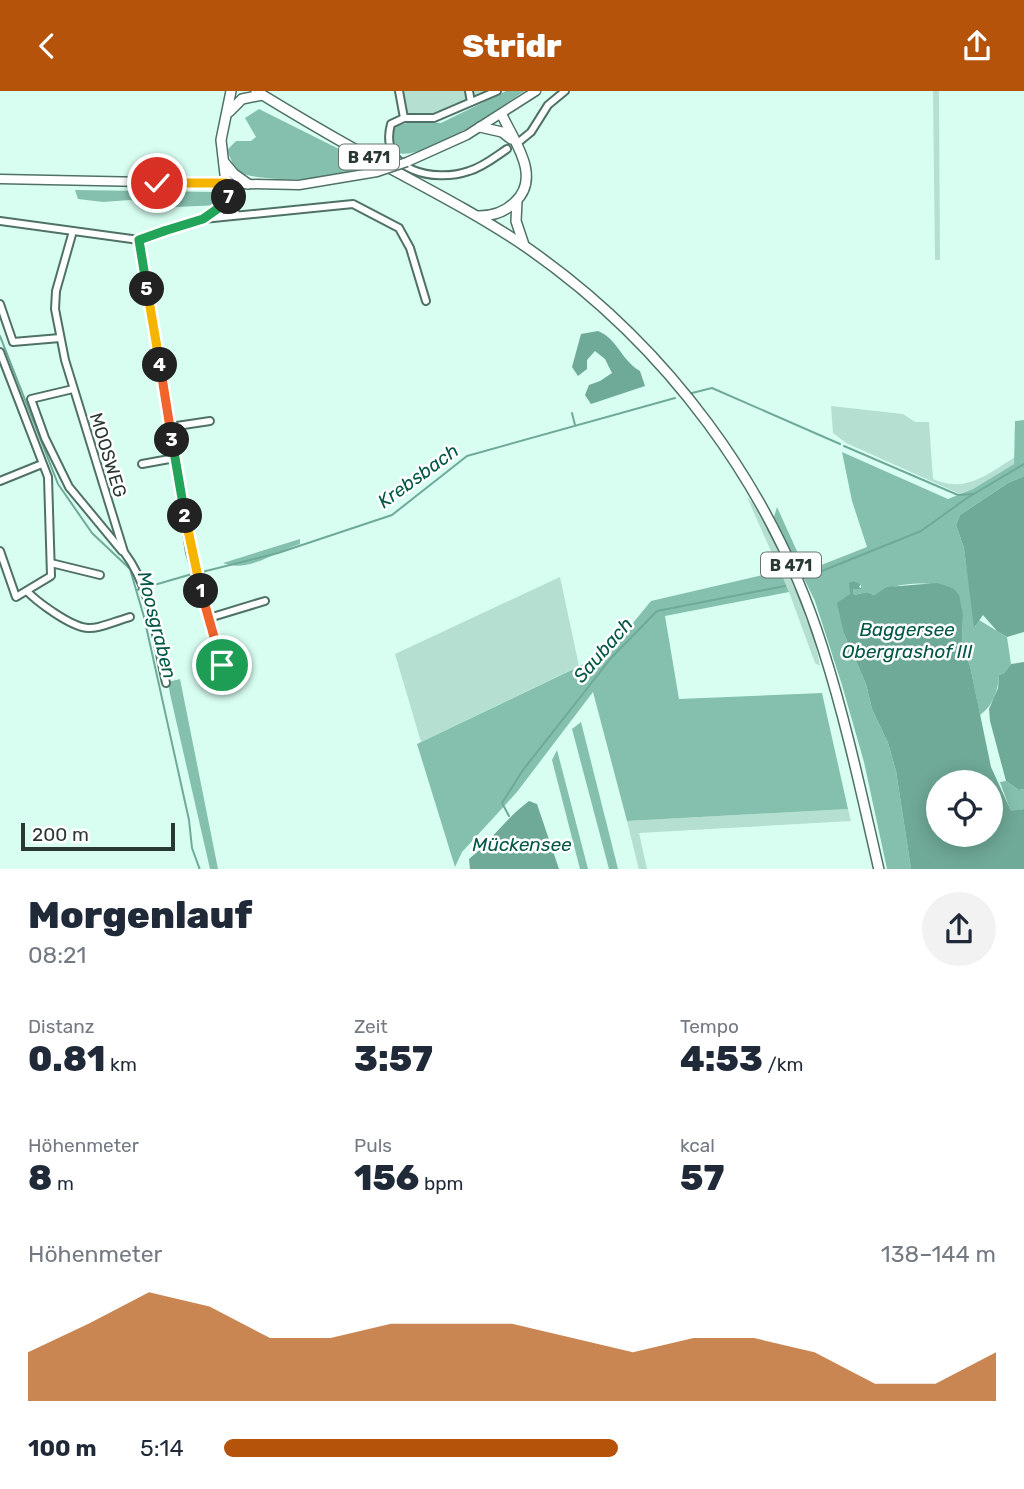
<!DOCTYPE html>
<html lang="de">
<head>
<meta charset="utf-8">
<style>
  :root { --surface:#fff; --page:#f2f2f3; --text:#1f2937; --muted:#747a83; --accent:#b45309 }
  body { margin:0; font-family:Rubik,sans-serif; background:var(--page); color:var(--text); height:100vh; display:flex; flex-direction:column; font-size:26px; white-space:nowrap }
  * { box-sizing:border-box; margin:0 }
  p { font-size:23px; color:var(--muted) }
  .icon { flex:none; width:38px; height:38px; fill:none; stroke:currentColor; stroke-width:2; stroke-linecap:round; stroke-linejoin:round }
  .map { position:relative; height:778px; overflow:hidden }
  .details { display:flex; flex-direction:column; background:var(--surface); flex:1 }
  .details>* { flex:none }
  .controls { position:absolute; left:926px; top:679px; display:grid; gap:14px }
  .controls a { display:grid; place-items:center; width:77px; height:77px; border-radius:50%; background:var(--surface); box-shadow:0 4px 18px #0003; font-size:35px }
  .scale { position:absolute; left:21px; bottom:18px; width:154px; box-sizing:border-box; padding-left:7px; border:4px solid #293833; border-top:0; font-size:19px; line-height:24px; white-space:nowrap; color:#293833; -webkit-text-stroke:5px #fff; paint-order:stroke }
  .pin { position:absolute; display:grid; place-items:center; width:60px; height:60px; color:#fff; margin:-30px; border:4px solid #fff; border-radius:50%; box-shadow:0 2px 7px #0007 }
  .km { position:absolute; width:35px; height:35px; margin:-18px; border-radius:50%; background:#222; color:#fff; font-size:19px; line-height:35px; text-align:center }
  .round { display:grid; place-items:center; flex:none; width:74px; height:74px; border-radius:37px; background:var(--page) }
  .summary { display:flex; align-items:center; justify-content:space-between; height:119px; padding:0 28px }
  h1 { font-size:38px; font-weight:800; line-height:52px }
  .stats { display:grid; grid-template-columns:repeat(3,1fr); gap:10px; height:119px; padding:7px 28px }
  .stats div { display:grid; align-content:center }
  .stats b { font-size:35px; font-weight:800 }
  .stats small { font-size:19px; font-weight:400 }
  .stats p { font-size:19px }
  .chart { height:196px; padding:14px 28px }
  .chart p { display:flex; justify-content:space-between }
  .chart svg { width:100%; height:126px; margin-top:7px; fill:var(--accent); opacity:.7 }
  ul { padding:0 28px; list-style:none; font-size:23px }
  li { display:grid; grid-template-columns:112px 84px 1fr; align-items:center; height:52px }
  li i { height:18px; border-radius:9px; background:var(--accent) }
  header { display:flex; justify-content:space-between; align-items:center; height:91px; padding:0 28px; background:var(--accent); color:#fff; font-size:32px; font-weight:800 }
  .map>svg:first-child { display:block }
</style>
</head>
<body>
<header><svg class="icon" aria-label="back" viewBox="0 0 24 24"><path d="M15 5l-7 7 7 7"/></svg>Stridr<svg class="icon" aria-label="share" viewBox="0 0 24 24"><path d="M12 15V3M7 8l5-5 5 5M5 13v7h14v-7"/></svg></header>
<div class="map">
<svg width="1024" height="779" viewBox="0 0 1024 779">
  <rect width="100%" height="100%" fill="#d8fef2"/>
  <g fill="#b4dfd1">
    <polygon points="401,0 485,0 448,16 448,20 434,25 407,25"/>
    <polygon points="933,0 939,0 940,169 935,169"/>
    <path d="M831,315L903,323L915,331H929L933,388C965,403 988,383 1015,366L1014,373L973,398L960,403L846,352L833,342Z"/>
    <path d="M747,406C767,423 818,547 820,575L815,572L789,501Z"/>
    <polygon points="560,486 579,575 421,651 395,563"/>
    <polygon points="848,718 851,730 639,742 647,778 639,779 627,730"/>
  </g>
  <g fill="#85c0ae">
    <path d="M506,0H525C499,17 426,70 397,62L391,50L395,35L415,30L441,32Z"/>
    <path d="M259,18L365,71L366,75C344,93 262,91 236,81L227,59L236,50H251L256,46L245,27Z"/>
    <polygon points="75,99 216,101 222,101 224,111 220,114 155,117 130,109 103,111 78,108"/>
    <path d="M1024,329V385L1008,392L960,424L956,434L964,457L975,536L979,529L1007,546L1011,573L1004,582L999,584C998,600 993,615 980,624L970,575L962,554L963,524L953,497C929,490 896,490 874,504L867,501L854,504L853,498H861V493L854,490L844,543L866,593L872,618L888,652L896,680L911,778H887L864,671L842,594L815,510L774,426L777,416L806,480L867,456L852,410L842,361L948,408L973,398L1014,373L1015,330Z"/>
    <path d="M300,448V453C275,461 248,482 223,472Z"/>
    <polygon points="780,480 789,501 665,525 679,608 822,602 848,718 627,730 593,601 517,701 462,761 455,776 417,653 609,561 651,510"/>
    <polygon points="180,588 218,778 210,778 170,603 168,591"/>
    <polygon points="581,631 618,778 609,778 572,638"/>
    <polygon points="557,659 588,778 580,778 552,669"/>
    <polygon points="1006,690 1019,699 1024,698 1024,718 1011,721 1000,691"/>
  </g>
  <g fill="#6fa998" fill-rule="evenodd">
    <path d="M598,240C618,248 620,268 640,280L645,295L591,313L585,304L589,294L600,290L612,282L605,268L595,260L587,269V278L578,285L572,276L581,243Z"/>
    <polygon points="1024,385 1024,541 1007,546 997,540 983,524 974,537 964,457 956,434 960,424 1008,392"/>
    <path d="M854,490L861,493L859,496L862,498H853L854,504L867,501L874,504L887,496L937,492L953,497L959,504L963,524L962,554L970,575L991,676L1011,720L1024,718V778H911L896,680L888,652L872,618L866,593L844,543L837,512L850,503L849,492ZM938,691H990V744H938Z"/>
    <polygon points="1024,571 1024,698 1019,699 1006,690 990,630 989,618 998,597 999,584 1004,582 1011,573"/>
    <path d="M529,710L537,713L559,778H470L469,768C491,750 506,727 529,710Z"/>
  </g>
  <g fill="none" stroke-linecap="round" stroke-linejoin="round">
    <g stroke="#6fa998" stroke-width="2">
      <polyline points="0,245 58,393 92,442 130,478 144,526 189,729 192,757 200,779"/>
      <polyline points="692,302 712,297 840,353"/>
      <polyline points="572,322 575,334"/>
      <polyline points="844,355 958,404 973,403"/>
      <polyline points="198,482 278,462 392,424 467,365 675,307"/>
      <polyline points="802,488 921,440 967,407 1024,373"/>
      <polyline points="137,499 192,483"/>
      <polyline points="509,725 502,712 523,679 611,567 657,520 785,495"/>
    </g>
    <g stroke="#4f7166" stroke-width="10">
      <g id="minor">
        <polyline points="399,0 404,27"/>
        <polyline points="469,0 471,11"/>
        <path d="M497,0L434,27H404L391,33C378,80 435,92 469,80C483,76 495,66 507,58"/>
        <polyline points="520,50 531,41 548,14 565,0"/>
        <polyline points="226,92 236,123"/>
        <polyline points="204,127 230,109"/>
        <polyline points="0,130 139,149 203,128 353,113 399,137 410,157 426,210"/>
        <path d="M73,140L56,200L55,218L65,269L124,461C152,498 156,548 166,592"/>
        <polyline points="139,149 190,461 222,574"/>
        <polyline points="0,213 13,251 60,247"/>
        <polyline points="0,261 48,386 51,485 16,506 0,460"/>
        <polyline points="73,298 31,308 45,347 69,396 122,460"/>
        <polyline points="170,336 210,330"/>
        <polyline points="142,373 175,367"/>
        <polyline points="0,390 42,373"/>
        <polyline points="51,472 100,484"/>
        <path d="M27,500C35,509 43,514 53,521C89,545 91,538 130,526"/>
        <polyline points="209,527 265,510"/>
      </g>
    </g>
    <g stroke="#4f7166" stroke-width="11">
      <g id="major">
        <polyline points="407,71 467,44 536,0"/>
        <polyline points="0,88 299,94 377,81"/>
      </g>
    </g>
    <g stroke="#4f7166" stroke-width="12">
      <g id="highway">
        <path d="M256,0C287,19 319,38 351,56C410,89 470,118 526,156C666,253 772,395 823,558C846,630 862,705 879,779"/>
        <polyline points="229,21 242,8 262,4"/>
        <polyline points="480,36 502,41 511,48"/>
        <polyline points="224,71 234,83 248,93"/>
        <polyline points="226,92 221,49 231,0"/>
        <polyline points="517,110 516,130 524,154"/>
        <path d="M479,125C494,125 505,121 515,111C542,86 514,50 502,24"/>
      </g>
    </g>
    <use href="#minor" stroke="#fff" stroke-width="6"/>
    <use href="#major" stroke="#fff" stroke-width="8"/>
    <use href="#highway" stroke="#fff" stroke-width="9"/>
    <g stroke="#4f7166" stroke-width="11" stroke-linecap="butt">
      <polyline id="major-bridge" points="377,81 407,71"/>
    </g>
    <use href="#major-bridge" stroke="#fff" stroke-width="8"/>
  </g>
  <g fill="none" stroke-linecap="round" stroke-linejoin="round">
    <g stroke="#fff" stroke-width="14">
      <polyline id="split-1" points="201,500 222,574"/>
    </g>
    <g stroke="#fff" stroke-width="14">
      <polyline id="split-2" points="185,425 201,500"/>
    </g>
    <g stroke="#fff" stroke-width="14">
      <polyline id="split-3" points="172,349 185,425"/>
    </g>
    <g stroke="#fff" stroke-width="14">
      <polyline id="split-4" points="160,274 172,349"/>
    </g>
    <g stroke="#fff" stroke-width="14">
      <polyline id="split-5" points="147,198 160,274"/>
    </g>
    <g stroke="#fff" stroke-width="14">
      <polyline id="split-6" points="147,198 139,149 164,140"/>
    </g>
    <g stroke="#fff" stroke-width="14">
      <polyline id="split-7" points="164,140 203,128 230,109 229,106"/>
    </g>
    <g stroke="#fff" stroke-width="14">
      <polyline id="split-8" points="157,92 226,92 229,106"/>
    </g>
    <use href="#split-1" stroke="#f0652b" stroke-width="9"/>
    <use href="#split-2" stroke="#f5b400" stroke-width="9"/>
    <use href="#split-3" stroke="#22a559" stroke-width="9"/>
    <use href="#split-4" stroke="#f0652b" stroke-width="9"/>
    <use href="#split-5" stroke="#f5b400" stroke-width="9"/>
    <use href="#split-6" stroke="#22a559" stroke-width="9"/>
    <use href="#split-7" stroke="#22a559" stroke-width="9"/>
    <use href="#split-8" stroke="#f5b400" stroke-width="9"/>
  </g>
  <g text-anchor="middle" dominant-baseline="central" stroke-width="5" stroke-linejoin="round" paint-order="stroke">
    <g fill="#fff" stroke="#697470" stroke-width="2">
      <rect x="339" y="53.5" width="60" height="25" rx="5"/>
      <rect x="761" y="461.5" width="60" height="25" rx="5"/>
    </g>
    <g font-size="16" font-weight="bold" fill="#293833">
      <text x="369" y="66">B 471</text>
      <text x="791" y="474">B 471</text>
    </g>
    <g font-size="18" fill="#293833" stroke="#fff">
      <text transform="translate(108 364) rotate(73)">MOOSWEG</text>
    </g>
    <g font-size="19" font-style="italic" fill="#025746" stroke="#fff">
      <text transform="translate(418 385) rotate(-36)">Krebsbach</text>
      <text transform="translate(157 534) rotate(76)">Moosgraben</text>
      <text x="907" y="538">Baggersee<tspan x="907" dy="22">Obergrashof III</tspan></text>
      <text transform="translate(603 559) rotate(-49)">Saubach</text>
      <text x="522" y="753">Mückensee</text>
    </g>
  </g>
</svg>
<div class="controls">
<a><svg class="icon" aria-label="locate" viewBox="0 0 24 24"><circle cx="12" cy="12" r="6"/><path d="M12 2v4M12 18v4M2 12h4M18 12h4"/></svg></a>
</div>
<div class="scale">200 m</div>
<div class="pin" style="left:222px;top:574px;background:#1e9e55"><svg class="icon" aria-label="arrive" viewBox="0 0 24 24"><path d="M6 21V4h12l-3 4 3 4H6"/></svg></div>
<div class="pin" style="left:157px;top:92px;background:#d93025"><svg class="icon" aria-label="check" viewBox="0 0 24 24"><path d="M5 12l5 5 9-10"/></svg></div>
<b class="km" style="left:201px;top:500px">1</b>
<b class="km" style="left:185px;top:425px">2</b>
<b class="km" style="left:172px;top:349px">3</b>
<b class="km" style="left:160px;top:274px">4</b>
<b class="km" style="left:147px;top:198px">5</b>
<b class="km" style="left:229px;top:106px">7</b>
</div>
<section class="details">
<div class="summary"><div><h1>Morgenlauf</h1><p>08:21</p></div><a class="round"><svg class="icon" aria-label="share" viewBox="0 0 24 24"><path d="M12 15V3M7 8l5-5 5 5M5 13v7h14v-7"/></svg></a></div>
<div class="stats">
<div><p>Distanz</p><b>0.81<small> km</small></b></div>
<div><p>Zeit</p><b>3:57</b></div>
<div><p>Tempo</p><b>4:53<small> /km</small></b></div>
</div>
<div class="stats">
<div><p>Höhenmeter</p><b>8<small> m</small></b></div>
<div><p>Puls</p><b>156<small> bpm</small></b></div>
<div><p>kcal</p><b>57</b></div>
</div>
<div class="chart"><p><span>Höhenmeter</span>138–144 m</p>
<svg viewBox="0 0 160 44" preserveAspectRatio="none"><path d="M0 44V27L10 17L20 6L30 11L40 22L50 22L60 17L70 17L80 17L90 22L100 27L110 22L120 22L130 27L140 38L150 38L160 27V44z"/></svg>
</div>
<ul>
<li><b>100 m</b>5:14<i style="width:51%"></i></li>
</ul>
</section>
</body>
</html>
